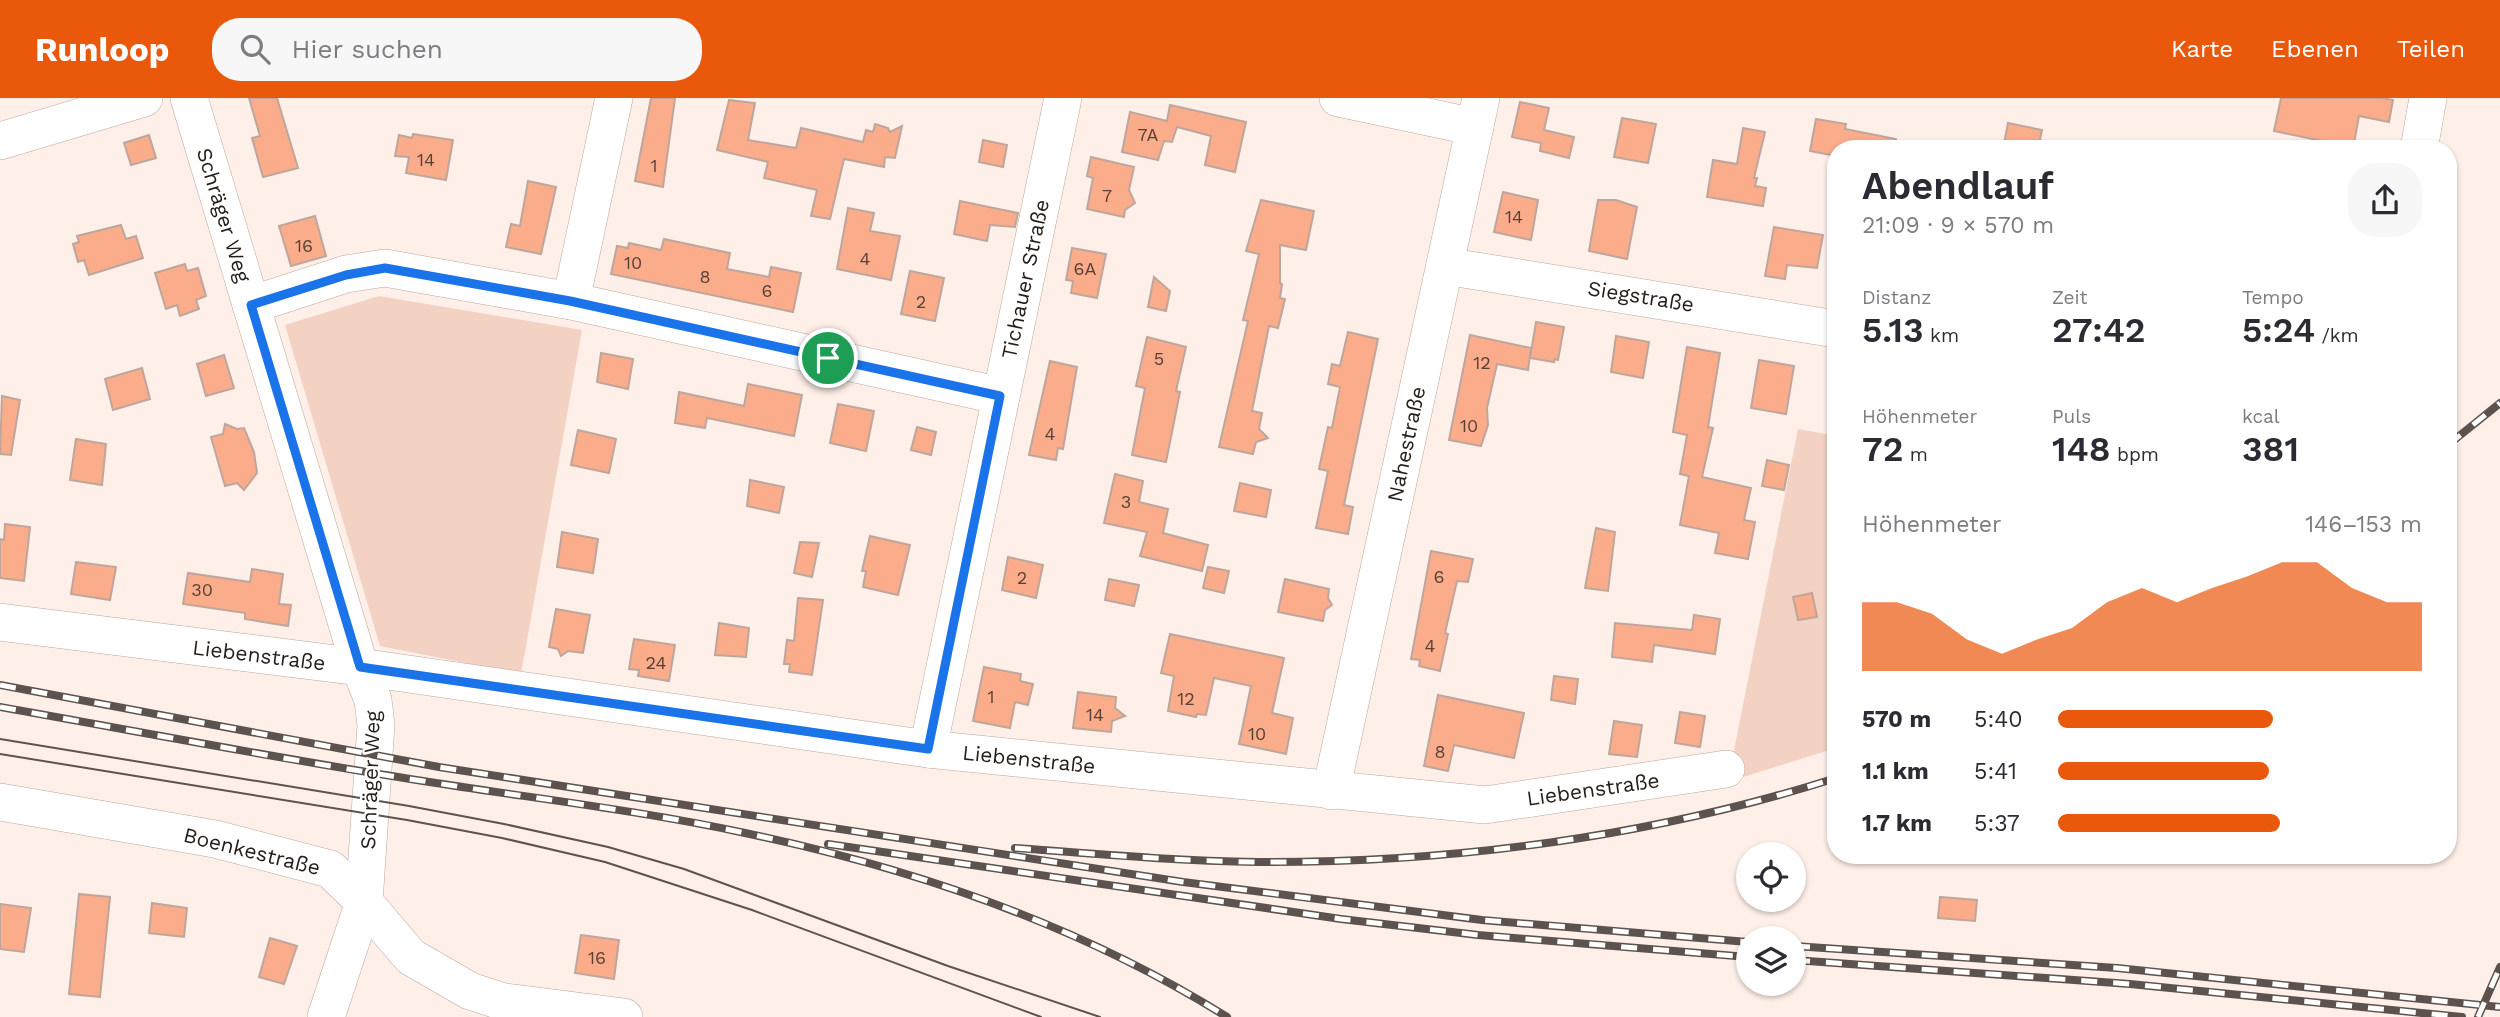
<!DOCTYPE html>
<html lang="de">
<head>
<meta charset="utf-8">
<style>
  :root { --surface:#fff; --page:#f7f7f7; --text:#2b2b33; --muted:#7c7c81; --accent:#ea580c }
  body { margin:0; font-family:"Work Sans",sans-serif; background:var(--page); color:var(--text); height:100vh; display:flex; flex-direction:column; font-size:26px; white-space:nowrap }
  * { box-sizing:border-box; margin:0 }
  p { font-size:23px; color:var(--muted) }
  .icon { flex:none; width:38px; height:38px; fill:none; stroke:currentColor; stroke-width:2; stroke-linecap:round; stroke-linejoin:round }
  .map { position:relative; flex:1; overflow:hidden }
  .sheet { position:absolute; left:1827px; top:42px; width:630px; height:724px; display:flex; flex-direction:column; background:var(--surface); border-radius:28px; box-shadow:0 2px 5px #0004 }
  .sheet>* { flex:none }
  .controls { position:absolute; left:1736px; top:744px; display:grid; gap:14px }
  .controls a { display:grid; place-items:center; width:70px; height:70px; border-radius:50%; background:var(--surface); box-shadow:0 2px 5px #0004; font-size:35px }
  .pin { position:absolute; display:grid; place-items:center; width:60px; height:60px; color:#fff; margin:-30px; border:4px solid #fff; border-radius:50%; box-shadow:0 2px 7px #0007 }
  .round { display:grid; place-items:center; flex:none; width:74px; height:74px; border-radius:28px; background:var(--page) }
  .overview { display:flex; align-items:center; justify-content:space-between; height:119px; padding:0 35px }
  h1 { font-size:38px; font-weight:600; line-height:52px }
  .stats { display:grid; grid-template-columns:repeat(3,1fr); gap:10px; height:119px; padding:7px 35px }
  .stats div { display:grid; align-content:center }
  .stats b { font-size:35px; font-weight:600 }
  .stats small { font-size:19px; font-weight:400 }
  .stats p { font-size:19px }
  .chart { height:196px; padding:14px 35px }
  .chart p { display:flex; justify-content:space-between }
  .chart svg { width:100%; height:126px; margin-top:7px; fill:var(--accent); opacity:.7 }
  ul { padding:0 35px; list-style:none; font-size:23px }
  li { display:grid; grid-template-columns:112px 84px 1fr; align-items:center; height:52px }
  li i { height:18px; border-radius:9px; background:var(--accent) }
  header { display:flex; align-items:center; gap:42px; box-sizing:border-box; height:98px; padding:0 35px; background:var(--accent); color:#fff }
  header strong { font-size:33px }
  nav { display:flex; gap:38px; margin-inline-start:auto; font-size:24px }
  .search { width:490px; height:63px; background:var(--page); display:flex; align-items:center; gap:18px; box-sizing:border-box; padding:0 24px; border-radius:28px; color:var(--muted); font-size:26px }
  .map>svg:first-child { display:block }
</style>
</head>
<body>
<header>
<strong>Runloop</strong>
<div class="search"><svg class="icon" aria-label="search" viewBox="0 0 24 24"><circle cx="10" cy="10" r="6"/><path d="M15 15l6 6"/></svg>Hier suchen</div>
<nav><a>Karte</a><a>Ebenen</a><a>Teilen</a></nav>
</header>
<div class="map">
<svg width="2500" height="919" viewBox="0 0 2500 919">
  <rect width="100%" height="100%" fill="#feefe8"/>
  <g fill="#f3d1c3">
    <polygon points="379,198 582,232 521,576 380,548 285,227"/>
    <polygon points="1798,331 1836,338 1836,650 1730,683 1732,662"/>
  </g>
  <g fill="#fbac8b" stroke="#bea69c" stroke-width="2">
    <polygon points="249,0 277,0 298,70 263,79 252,40 260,38"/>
    <polygon points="651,0 675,0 663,89 635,83"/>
    <polygon points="2281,0 2382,0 2393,2 2389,24 2359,18 2353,51 2335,51 2322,48 2322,43 2274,33"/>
    <polygon points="729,2 755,5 748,42 796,50 801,30 863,44 866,32 873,34 875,26 888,30 890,34 902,28 895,60 885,59 884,69 844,61 830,121 811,118 817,92 764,80 768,64 717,52"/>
    <polygon points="1520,4 1549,10 1544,32 1574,39 1569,60 1540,53 1541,45 1512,39"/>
    <polygon points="1170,7 1246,24 1235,74 1205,67 1211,38 1177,29 1172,44 1164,43 1158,62 1122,54 1130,14 1167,23"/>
    <polygon points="1622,20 1656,26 1648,65 1614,59"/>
    <polygon points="1816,21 1846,26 1845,31 1896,41 1895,51 1836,51 1836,58 1810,53"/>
    <polygon points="2008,25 2042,32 2038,51 2003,51"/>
    <polygon points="1743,30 1765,34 1754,80 1757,80 1755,88 1766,90 1763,108 1707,99 1713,62 1737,66"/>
    <polygon points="413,36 453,42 446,82 406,75 409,59 395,58 399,37 412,40"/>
    <polygon points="149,37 156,60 131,67 124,45"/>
    <polygon points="983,42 1007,47 1003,69 979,64"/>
    <polygon points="1091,59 1134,69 1129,92 1135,105 1125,112 1124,119 1087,111 1093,80 1087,78"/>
    <polygon points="528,83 556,89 541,156 506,149 511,126 520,128"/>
    <polygon points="1503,94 1538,102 1531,142 1494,134"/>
    <polygon points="1261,102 1314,113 1306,152 1280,147 1280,185 1282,186 1280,200 1285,201 1278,230 1269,228 1252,313 1262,315 1259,331 1268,340 1256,344 1253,356 1219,349 1248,223 1243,222 1259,156 1246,153"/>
    <polygon points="1598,102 1616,102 1637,109 1627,161 1589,153"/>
    <polygon points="960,103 1018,115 1015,129 990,127 987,143 954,136"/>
    <polygon points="848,110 874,115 870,133 900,138 891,182 837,171"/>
    <polygon points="315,118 326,158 291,168 279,128"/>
    <polygon points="121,127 126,141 136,138 143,160 89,177 84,162 78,164 73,146 79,144 77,138"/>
    <polygon points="1774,129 1823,137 1817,170 1787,167 1785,181 1765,178"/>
    <polygon points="664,141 730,155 727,171 769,179 771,169 801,175 793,214 611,176 617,148 628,150 629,145 661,152"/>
    <polygon points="1072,150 1106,156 1097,200 1071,195 1073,183 1066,182"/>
    <polygon points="185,166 187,173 198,170 206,198 196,202 199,211 180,218 177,207 166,211 155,175"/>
    <polygon points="910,173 944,180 935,223 901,216"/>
    <polygon points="1154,179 1170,193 1166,213 1148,209"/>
    <polygon points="1536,224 1564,229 1558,262 1555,261 1554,264 1530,260"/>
    <polygon points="1348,234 1378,241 1344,407 1353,409 1348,436 1316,430 1328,373 1319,371 1328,329 1332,330 1340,289 1328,286 1332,266 1340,268"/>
    <polygon points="1470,237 1531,250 1528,272 1497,266 1487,310 1488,327 1481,348 1449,342"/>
    <polygon points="1616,238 1649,244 1643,280 1611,274"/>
    <polygon points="1147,239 1186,249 1176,293 1180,294 1166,364 1132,357 1145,290 1136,288"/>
    <polygon points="1687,249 1720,255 1708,329 1713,330 1702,379 1751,390 1744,422 1755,424 1748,461 1715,455 1719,435 1680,427 1689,378 1680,376 1687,337 1673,334"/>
    <polygon points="601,255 633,261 628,291 597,284"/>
    <polygon points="224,257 234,290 206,298 197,266"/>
    <polygon points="1759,262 1794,268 1786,316 1751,310"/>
    <polygon points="1050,263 1077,269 1063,351 1058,350 1056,362 1029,357"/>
    <polygon points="142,270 150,301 113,312 105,281"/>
    <polygon points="748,286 802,297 794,338 707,320 705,330 675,325 679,294 744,308"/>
    <polygon points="2,298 20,302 11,357 0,356"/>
    <polygon points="838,306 874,313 866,353 830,345"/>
    <polygon points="225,326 237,331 244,330 254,354 257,375 244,392 237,385 225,388 211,339 223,336"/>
    <polygon points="917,329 936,334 931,357 911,352"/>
    <polygon points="578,332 616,341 609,375 571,367"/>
    <polygon points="76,341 106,346 102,387 70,382"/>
    <polygon points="1767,362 1789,367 1784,392 1762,388"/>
    <polygon points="1115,376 1143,383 1139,404 1168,411 1163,435 1208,447 1202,473 1140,458 1147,434 1104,425"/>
    <polygon points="750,382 784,389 779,415 747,408"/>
    <polygon points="1240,385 1271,392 1266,419 1234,413"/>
    <polygon points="5,426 30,429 24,483 0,480 0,441 4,442"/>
    <polygon points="1596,430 1615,434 1608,493 1585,490"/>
    <polygon points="562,434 598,441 593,475 557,469"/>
    <polygon points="870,438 910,447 898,497 863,489 866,473 862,473"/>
    <polygon points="800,444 819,445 812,479 794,475"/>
    <polygon points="1431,453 1473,461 1468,484 1457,483 1445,535 1448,536 1440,573 1419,568 1420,562 1411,561"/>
    <polygon points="1008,459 1043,467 1036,500 1002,492"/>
    <polygon points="76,464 116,469 110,502 71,496"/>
    <polygon points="1208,469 1229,473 1224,495 1203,490"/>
    <polygon points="252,471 283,476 279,506 291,507 288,528 245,521 245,515 183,506 188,475 250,484"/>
    <polygon points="1109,481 1139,487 1134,508 1105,502"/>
    <polygon points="1285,481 1329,491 1328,500 1332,507 1325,512 1323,523 1278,514"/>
    <polygon points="1812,495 1817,519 1798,522 1793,499"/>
    <polygon points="798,500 823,502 812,577 789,574 790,566 784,566 787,542 794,543"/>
    <polygon points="556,511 590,517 583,555 568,553 561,558 558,551 549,549"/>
    <polygon points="1694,517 1720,521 1715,556 1654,547 1652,564 1612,559 1615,525 1692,532"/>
    <polygon points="719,525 749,530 746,559 715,557"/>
    <polygon points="1170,536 1284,560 1272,615 1293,620 1286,656 1239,646 1251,588 1214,580 1206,617 1197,616 1196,619 1168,613 1174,578 1161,575"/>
    <polygon points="634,541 675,547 669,583 638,578 639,572 629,571"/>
    <polygon points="984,569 1021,576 1020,583 1033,586 1028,607 1015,604 1010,630 973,623"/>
    <polygon points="1554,578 1578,581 1575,606 1551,602"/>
    <polygon points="1078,594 1116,599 1115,610 1125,618 1112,623 1111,634 1073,630"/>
    <polygon points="1438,597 1524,615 1514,660 1454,647 1448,673 1424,668"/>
    <polygon points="1680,614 1705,618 1700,649 1675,645"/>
    <polygon points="1614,623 1642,627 1637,659 1609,656"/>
    <polygon points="79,796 110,799 100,899 69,896"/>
    <polygon points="1940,799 1977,802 1975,823 1938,820"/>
    <polygon points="152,805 187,810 184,839 149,835"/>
    <polygon points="0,806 31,810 24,854 0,851"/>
    <polygon points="581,837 619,842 614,881 575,875"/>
    <polygon points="270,840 297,848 284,886 259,879"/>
  </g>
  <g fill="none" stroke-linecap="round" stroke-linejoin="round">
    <g stroke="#bea69d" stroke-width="38">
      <g id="minor">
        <polyline points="189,0 360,569 373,602 376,627 364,804 326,919"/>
        <polyline points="1338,0 1475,29"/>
        <polyline points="0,43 144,0"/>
        <polyline points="2419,51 2428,0"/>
        <polyline points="1445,168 1836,231"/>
        <polyline points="571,203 614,0"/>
        <polyline points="251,207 346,176 385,170 571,203 1001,298"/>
        <polyline points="0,524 360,569 928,651 1485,707 1726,671"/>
        <polyline points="928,651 1063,0"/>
        <polyline points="1331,693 1481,0"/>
        <polyline points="0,704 215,741 330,771 364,804 411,859 470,893 504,904 624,919"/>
      </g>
    </g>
    <use href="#minor" stroke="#fff" stroke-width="37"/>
    <g stroke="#5d534e" stroke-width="2">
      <polyline points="0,641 409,708 504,726 608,749 684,771 948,868 1100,919"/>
      <polyline points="0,656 407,722 502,740 605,764 752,812 1041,919"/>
    </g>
    <g stroke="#5d534e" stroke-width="8">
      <g id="rail">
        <polyline points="2448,347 2500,305"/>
        <polyline points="0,587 439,669 1183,784 1482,822 1748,844"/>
        <path d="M0,609C141,634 281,661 423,683C530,700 639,712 745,735C913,770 1080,827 1227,919"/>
        <polyline points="828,746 1341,821 1478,837 1748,859"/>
        <path d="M1015,750C1096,756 1177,763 1258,764C1452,765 1651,739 1836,680"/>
        <polyline points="1794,848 2117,870 2500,909"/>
        <polyline points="1794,862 2130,886 2462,919"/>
        <polyline points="2478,919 2500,869"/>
      </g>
    </g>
    <use href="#rail" stroke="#fff" stroke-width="5" stroke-dasharray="16" stroke-linecap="butt"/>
  </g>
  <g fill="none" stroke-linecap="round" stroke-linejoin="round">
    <g stroke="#fff" stroke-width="14">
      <polygon id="route" points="385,170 570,203 1000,298 928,651 360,569 251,207 346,177"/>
    </g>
    <use href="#route" stroke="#1a73e8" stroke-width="9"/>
  </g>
  <g text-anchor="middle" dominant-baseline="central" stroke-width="5" stroke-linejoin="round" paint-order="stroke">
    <g font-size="18" fill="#5a4136">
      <text x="1148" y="36">7A</text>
      <text x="426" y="61">14</text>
      <text x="654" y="67">1</text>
      <text x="1107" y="97">7</text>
      <text x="1514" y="118">14</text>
      <text x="304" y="147">16</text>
      <text x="865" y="160">4</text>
      <text x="633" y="164">10</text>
      <text x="1085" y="170">6A</text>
      <text x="705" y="178">8</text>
      <text x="767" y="192">6</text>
      <text x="921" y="203">2</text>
      <text x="1159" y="260">5</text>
      <text x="1482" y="264">12</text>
      <text x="1469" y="327">10</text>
      <text x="1050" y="335">4</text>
      <text x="1126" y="403">3</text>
      <text x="1439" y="478">6</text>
      <text x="1022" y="479">2</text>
      <text x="202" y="491">30</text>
      <text x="1430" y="547">4</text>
      <text x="656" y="564">24</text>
      <text x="991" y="598">1</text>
      <text x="1186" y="600">12</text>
      <text x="1095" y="616">14</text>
      <text x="1257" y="635">10</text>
      <text x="1440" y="653">8</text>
      <text x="597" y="859">16</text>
    </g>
    <g font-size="21" fill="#251d19" stroke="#fff">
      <text transform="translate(224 117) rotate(73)">Schräger Weg</text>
      <text transform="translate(1025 181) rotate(-78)">Tichauer Straße</text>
      <text transform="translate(1641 198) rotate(9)">Siegstraße</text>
      <text transform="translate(1406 346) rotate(-78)">Nahestraße</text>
      <text transform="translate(259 557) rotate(7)">Liebenstraße</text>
      <text transform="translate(1029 661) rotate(6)">Liebenstraße</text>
      <text transform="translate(370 682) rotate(-88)">Schräger Weg</text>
      <text transform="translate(1593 691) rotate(-8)">Liebenstraße</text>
      <text transform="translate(252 753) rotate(14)">Boenkestraße</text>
    </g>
  </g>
</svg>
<div class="controls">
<a><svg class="icon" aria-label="locate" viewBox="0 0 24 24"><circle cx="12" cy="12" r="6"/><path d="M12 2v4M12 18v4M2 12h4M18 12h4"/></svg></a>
<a><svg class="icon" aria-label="layers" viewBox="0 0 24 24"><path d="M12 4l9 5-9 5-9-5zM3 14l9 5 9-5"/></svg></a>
</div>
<div class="pin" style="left:828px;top:260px;background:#1e9e55"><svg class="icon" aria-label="arrive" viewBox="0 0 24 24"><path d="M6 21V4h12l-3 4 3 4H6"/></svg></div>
<section class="sheet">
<div class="overview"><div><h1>Abendlauf</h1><p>21:09 · 9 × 570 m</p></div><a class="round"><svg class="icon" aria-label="share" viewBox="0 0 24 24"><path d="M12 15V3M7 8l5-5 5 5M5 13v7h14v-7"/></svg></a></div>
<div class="stats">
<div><p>Distanz</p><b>5.13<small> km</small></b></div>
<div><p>Zeit</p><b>27:42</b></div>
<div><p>Tempo</p><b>5:24<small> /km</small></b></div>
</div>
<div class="stats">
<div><p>Höhenmeter</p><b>72<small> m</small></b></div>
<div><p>Puls</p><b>148<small> bpm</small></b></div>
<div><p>kcal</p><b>381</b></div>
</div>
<div class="chart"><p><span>Höhenmeter</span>146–153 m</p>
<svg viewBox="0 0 160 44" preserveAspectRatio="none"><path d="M0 44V20L10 20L20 24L30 33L40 38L50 33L60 29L70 20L80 15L90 20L100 15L110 11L120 6L130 6L140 15L150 20L160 20V44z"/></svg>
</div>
<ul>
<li><b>570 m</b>5:40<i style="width:59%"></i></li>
<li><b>1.1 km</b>5:41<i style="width:58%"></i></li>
<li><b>1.7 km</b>5:37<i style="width:61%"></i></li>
</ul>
</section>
</div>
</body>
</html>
